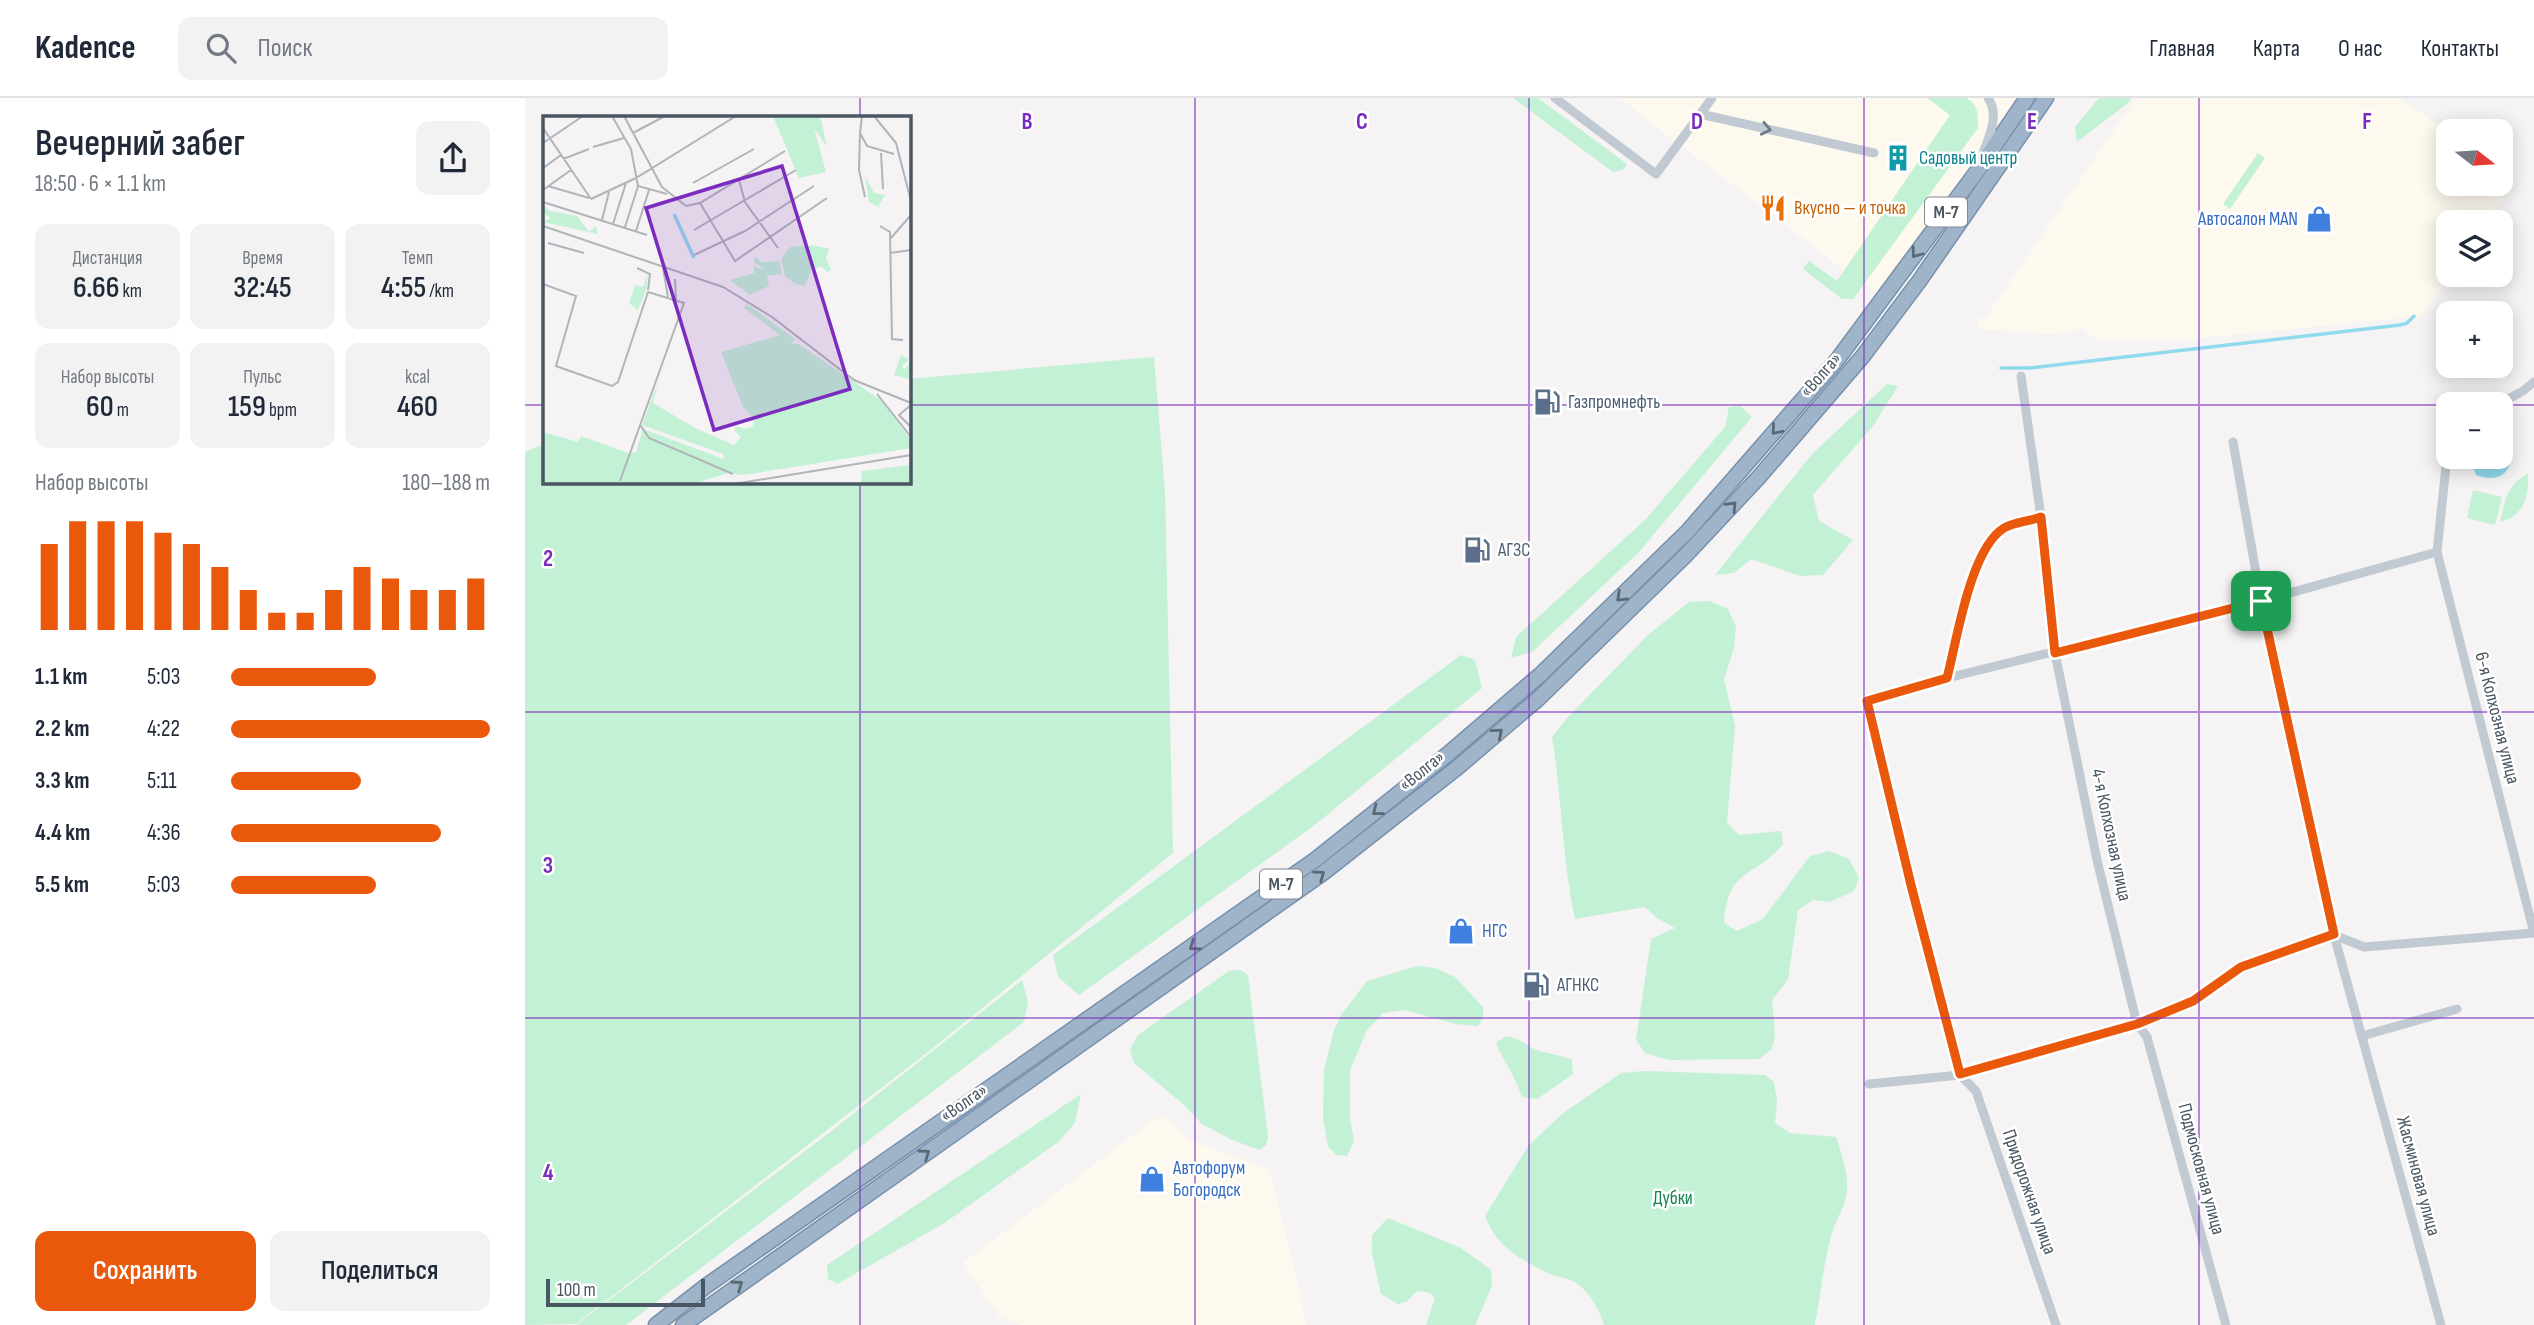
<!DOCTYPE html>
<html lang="ru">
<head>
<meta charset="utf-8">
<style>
  :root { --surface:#fff; --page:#f2f2f3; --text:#1f2937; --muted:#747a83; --line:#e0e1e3; --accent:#ea580c }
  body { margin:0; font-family:"Sofia Sans Condensed",sans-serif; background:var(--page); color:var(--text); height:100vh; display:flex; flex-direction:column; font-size:26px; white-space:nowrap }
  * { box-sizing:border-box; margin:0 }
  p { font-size:23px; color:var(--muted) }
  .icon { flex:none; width:38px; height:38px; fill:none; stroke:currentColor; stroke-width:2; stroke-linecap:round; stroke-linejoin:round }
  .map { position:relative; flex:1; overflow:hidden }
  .panel { display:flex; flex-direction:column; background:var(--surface); width:525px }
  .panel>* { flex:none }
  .needle { width:46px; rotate:107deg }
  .buttons { position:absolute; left:1911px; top:21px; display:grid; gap:14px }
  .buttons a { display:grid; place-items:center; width:77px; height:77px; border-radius:14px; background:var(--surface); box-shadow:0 4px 18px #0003; font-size:35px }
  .scale { position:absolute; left:21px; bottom:18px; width:159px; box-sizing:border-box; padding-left:7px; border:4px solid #4a5661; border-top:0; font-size:19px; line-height:24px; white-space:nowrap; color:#4a5661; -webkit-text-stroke:5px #fff; paint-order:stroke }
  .pin { position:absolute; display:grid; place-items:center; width:60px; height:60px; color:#fff; margin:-30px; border-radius:14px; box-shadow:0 4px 10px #0006 }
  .round { display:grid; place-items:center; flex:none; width:74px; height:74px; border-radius:14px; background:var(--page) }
  .head { display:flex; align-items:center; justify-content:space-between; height:119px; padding:0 35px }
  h1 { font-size:38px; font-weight:600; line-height:52px }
  .stats { display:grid; grid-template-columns:repeat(3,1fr); gap:10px; height:119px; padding:7px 35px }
  .stats div { display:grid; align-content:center; border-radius:14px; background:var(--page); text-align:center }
  .stats b { font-size:30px; font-weight:600 }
  .stats small { font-size:19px; font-weight:400 }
  .stats p { font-size:19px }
  .chart { height:196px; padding:14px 35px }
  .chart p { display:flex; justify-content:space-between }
  .chart svg { width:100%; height:126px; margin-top:7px; stroke:var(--accent); stroke-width:6 }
  .button { display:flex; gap:14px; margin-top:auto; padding:14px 35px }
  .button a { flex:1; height:80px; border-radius:14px; background:var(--accent); color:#fff; font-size:28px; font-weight:600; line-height:80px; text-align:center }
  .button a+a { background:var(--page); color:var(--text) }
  ul { padding:0 35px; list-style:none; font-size:23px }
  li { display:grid; grid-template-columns:112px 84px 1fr; align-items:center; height:52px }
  li i { height:18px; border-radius:9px; background:var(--accent) }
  header { display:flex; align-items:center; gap:42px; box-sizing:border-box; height:98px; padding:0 35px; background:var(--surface); border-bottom:2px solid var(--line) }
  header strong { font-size:33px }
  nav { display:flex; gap:38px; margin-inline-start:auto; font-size:24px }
  .search { width:490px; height:63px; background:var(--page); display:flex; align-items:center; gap:18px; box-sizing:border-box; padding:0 24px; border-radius:14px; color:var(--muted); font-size:26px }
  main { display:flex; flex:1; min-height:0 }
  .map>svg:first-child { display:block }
</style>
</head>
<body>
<header>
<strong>Kadence</strong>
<div class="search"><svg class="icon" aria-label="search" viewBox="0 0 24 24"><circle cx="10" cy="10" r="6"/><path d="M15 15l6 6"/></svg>Поиск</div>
<nav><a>Главная</a><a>Карта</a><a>О нас</a><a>Контакты</a></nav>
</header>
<main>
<section class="panel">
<div class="head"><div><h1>Вечерний забег</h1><p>18:50 · 6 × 1.1 km</p></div><a class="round"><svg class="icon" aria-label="share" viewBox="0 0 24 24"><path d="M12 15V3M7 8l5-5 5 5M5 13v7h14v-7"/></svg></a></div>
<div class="stats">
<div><p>Дистанция</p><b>6.66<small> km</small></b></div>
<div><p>Время</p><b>32:45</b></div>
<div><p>Темп</p><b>4:55<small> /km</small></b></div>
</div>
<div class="stats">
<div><p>Набор высоты</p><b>60<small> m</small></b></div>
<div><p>Пульс</p><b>159<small> bpm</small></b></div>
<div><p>kcal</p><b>460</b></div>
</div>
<div class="chart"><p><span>Набор высоты</span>180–188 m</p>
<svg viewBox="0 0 160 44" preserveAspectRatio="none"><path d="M5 44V14M15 44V6M25 44V6M35 44V6M45 44V10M55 44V14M65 44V22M75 44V30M85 44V38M95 44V38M105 44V30M115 44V22M125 44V26M135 44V30M145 44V30M155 44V26"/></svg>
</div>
<ul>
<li><b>1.1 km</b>5:03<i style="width:56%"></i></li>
<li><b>2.2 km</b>4:22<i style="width:100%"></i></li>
<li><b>3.3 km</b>5:11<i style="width:50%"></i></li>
<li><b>4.4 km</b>4:36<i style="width:81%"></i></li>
<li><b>5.5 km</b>5:03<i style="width:56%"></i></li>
</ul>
<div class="button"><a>Сохранить</a><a>Поделиться</a></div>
</section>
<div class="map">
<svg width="2009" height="1227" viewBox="0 0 2009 1227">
  <rect width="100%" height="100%" fill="#f5f3f3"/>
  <g fill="#fdf9ef">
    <polygon points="1094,0 1496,0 1355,199"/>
    <polygon points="1611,0 1875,0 1923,34 1923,86 1976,86 1976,71 1991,82 1961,124 1923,124 1925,177 1897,218 1655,242 1574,243 1557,230 1533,237 1453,231 1452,221 1461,219"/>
    <polygon points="640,1018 663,1041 745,1072 782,1227 495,1227 475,1219 438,1165 627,1023"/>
  </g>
  <g fill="#c3f1d5">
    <polygon points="988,0 1013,0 1102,66 1098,72 1088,74"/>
    <path d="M1402,0H1441C1454,6 1453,18 1453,30L1328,201H1317L1278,171L1284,163L1312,183L1425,17Z"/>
    <polygon points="1574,0 1606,0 1603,5 1552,44 1550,29"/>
    <polygon points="1733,55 1740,60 1705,111 1698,106"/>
    <polygon points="629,259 640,394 648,755 403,954 51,1226 0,1227 0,354 19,346 19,383 383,383 383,281"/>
    <polygon points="1362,286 1373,288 1348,328 1288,397 1294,423 1328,442 1298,477 1275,478 1226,461 1209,475 1190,477 1288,355"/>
    <polygon points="1215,308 1227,319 1114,454 1007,554 986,560 991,539 1120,422 1200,329 1204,309"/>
    <path d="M2003,376C2004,399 1998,419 1975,424C1980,403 1982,386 2003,376Z"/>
    <polygon points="1948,392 1977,399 1970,427 1942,420"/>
    <path d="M1185,503L1203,511L1211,529L1209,550L1199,581L1210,628L1202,725L1214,737L1256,733L1258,746C1230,781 1203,768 1199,825L1212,833L1238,821L1285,758L1304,753L1324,761L1334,780L1329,793L1305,804L1288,802L1273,812L1263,882L1247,902L1250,937L1247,951L1234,961L1143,962L1120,955L1111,942L1126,841L1150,830L1132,820L1120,809L1050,821C1037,761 1037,700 1027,639L1043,619L1123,537L1164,504Z"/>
    <polygon points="936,557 950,562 957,590 791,726 554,897 533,879 528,857"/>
    <polygon points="892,868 910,870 930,879 958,909 958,920 953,928 931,926 879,912 858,915 842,932 825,972 825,1020 829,1043 822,1058 812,1057 803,1049 798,1019 799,972 809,932 816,917 842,883"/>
    <polygon points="715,872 723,877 743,1039 741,1047 734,1052 705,1041 677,1026 658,1006 609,965 605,952 613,937 704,873"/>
    <polygon points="497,882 503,904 499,924 101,1227 51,1227 304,1035"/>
    <path d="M981,938C993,940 997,944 1007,950C1019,956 1035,956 1047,962L1048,976L1012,1001L997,999C991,980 979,964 971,945Z"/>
    <path d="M1120,973L1240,977L1249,984L1252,1003L1250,1025L1265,1035L1311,1039C1316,1053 1324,1079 1322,1093C1321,1107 1311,1121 1307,1135C1298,1166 1296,1196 1290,1227H1079C1073,1210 1067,1198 1053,1186C1045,1180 1032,1179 1023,1175C995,1162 971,1148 960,1118L1004,1047L1037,1016L1096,975Z"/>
    <polygon points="556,996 550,1025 533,1044 418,1126 312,1186 303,1181 302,1167"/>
    <polygon points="863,1120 936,1150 966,1172 967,1188 950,1227 901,1227 910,1200 905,1195 892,1193 881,1204 873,1206 856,1196 847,1156 847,1137"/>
  </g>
  <path fill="#90daee" d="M1976,342H1981C1993,367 1980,388 1951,377L1948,369L1951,359H1976Z"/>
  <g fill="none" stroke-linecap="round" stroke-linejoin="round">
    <polyline stroke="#90daee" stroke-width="3.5" points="1476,270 1505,270 1875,227 1882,225 1889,218"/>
    <g stroke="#7690ad" stroke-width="17">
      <g id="trunk">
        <polyline points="131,1227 181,1188 790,762 923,656 1015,577 1163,433 1312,262 1453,72 1502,0"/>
        <polyline points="158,1227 798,775 933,669 1013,601 1160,458 1234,379 1338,258 1395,182 1521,0"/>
      </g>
    </g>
    <g stroke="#c1cad2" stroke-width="9">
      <polyline points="1030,0 1131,76 1187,0"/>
      <polyline points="1175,16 1349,55"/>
      <path d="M1456,61C1462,42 1476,18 1463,0"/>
      <polyline points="1496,278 1516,419 1530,555 1572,762 1612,926 1622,939 1701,1227"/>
      <polyline points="1974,306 1998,293 2009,284"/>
      <polyline points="1708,344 1736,503 1809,837 1916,1227"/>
      <polyline points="1923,349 1912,454 2009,835"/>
      <path d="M1422,580C1432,542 1445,451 1479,430C1489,424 1505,423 1516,419"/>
      <polyline points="1837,938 1932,911"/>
      <polyline points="1344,986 1435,977 1612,926 1668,903 1716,869 1809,837 1839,849 2009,835"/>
      <polyline points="1531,1227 1451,993 1435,977 1386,787 1342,603 1422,580 1736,503 1912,454"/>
    </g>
    <use href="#trunk" stroke="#9fb4c9" stroke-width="14"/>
  </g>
  <defs><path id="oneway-chevron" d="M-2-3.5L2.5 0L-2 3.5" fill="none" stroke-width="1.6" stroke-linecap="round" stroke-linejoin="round" transform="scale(1.75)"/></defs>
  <use stroke="#6e7983" href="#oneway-chevron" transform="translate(1241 31) rotate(12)"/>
  <g stroke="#5b6976">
    <use href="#oneway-chevron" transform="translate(1391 155) rotate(126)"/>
    <use href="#oneway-chevron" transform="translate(1251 332) rotate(130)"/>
    <use href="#oneway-chevron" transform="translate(1207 408) rotate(-47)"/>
    <use href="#oneway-chevron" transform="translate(1096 499) rotate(136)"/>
    <use href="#oneway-chevron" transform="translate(973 635) rotate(-41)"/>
    <use href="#oneway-chevron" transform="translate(852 713) rotate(142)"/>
    <use href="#oneway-chevron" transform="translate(795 777) rotate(-36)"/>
    <use href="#oneway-chevron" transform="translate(669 848) rotate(145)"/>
    <use href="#oneway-chevron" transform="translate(400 1056) rotate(-35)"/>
    <use href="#oneway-chevron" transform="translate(213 1187) rotate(-35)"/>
  </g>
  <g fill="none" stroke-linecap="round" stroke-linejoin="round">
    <g stroke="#fff" stroke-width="14">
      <path id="route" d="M1516,419L1530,555L1736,503L1809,836L1716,869L1668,903L1612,926L1435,976L1386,787L1342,603L1422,580C1432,542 1445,451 1479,430C1489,424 1505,423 1516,419Z"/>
    </g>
    <use href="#route" stroke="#ea580c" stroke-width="9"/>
  </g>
  <path fill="none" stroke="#7b2cbf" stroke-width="2" stroke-opacity="0.55" d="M335,0V19M670,0V1227M1004,0V1227M1339,0V1227M1674,0V1227M0,307H19M383,307H1923M1976,307H2009M335,383V1227M0,614H2009M0,920H2009"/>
  <defs>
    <g id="building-bare" transform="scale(2.1)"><path d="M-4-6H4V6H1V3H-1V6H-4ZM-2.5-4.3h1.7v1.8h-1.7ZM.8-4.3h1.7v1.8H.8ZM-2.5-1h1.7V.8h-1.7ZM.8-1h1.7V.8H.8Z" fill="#0f9aa8" stroke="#fff" stroke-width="2.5" paint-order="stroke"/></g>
    <g id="restaurant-bare" transform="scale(2.1)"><path d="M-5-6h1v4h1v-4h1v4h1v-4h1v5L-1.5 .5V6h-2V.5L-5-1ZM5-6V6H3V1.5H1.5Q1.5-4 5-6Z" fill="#e8710a" stroke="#fff" stroke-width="2.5" paint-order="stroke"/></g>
    <g id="shop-bare" transform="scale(2.1)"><path d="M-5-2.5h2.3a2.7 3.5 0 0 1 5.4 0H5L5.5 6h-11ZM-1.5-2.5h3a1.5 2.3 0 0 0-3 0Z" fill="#3f7fe0" stroke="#fff" stroke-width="2.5" paint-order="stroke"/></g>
    <g id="fuel-bare" transform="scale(2.1)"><path d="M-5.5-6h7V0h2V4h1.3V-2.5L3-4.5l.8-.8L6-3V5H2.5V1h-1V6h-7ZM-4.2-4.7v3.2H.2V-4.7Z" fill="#5c6f8a" stroke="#fff" stroke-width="2.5" paint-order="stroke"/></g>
  </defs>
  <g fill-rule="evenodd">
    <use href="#building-bare" x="1373" y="60"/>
    <use href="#restaurant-bare" x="1248" y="110"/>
    <use href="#shop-bare" x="1794" y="121"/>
    <use href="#fuel-bare" x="1022" y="304"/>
    <use href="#fuel-bare" x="952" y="452"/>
    <use href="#shop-bare" x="936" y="833"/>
    <use href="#fuel-bare" x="1011" y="887"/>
    <use href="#shop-bare" x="627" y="1081"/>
  </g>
  <g text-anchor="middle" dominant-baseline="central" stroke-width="5" stroke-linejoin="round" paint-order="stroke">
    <g fill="#fff" stroke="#808990" stroke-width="2">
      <rect x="1400" y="99.5" width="42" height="29" rx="5"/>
      <rect x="735" y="771.5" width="42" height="29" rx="5"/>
    </g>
    <g font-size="18" font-weight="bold" fill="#4a5661">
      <text x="1421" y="114">М-7</text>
      <text x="756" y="786">М-7</text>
    </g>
    <g font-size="19" fill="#0d838f" stroke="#fff" text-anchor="start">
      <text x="1394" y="60">Садовый центр</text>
    </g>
    <g font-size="19" fill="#c56008" stroke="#fff" text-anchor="start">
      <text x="1269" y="110">Вкусно — и точка</text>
    </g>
    <g font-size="19" fill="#366cbe" stroke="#fff" text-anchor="start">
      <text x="1773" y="121" text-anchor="end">Автосалон MAN</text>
      <text x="957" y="833">НГС</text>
      <text x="648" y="1070">Автофорум<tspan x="648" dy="22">Богородск</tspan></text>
    </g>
    <g font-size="19" fill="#4a5661" stroke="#fff">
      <text transform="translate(1296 277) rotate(-49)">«Волга»</text>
      <text transform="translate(1972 620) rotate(76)">6-я Колхозная улица</text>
      <text transform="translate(897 673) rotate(-39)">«Волга»</text>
      <text transform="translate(1586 737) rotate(78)">4-я Колхозная улица</text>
      <text transform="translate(439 1005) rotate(-35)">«Волга»</text>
      <text transform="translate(1676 1071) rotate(75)">Подмосковная улица</text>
      <text transform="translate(1893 1078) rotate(75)">Жасминовая улица</text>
      <text transform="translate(1504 1094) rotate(71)">Придорожная улица</text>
    </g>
    <g font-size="19" fill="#4e5e75" stroke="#fff" text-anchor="start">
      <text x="1043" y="304">Газпромнефть</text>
      <text x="973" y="452">АГЗС</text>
      <text x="1032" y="887">АГНКС</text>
    </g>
    <g font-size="19" fill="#17864f" stroke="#fff">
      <text x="1148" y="1100">Дубки</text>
    </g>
  </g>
  <g transform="translate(18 18)">
    <rect width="368" height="368" fill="#f5f3f3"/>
    <path d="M230,0H277L284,31L271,12L283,56L256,62ZM322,60L331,77L342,79L335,91L326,86ZM0,89L7,95L34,100L46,116L53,110L55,118L0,106L8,102L0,97ZM269,129L286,133L283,142L288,154L284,156L278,150L268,155L262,170L253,168L242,160L238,143L247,131ZM212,140L218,146L236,145L239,158L224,160L226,170L207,179L187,164L211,157V150L222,154L211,146ZM105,157L103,174L95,194L86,187L92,169L100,171ZM204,188L252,223L248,228H256L339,285L367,323L368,332L200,359L186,357L152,367L0,368V316L35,326L38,320L85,337L93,336L100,313L181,343L180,338L99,309L115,266L110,287L152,312L191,329L198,321L191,314L193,310L201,313L210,310L211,303L200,291L178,236L237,219L201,192ZM358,239L366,244L359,250L361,254L366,248L367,241L366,263L351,259ZM367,349V367H318L319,355Z" fill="#c3f1d5"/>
    <path fill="none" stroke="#90daee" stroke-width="3.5" d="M131,98L151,142"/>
    <path fill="none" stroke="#b1b4b9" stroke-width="2" d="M69,0L88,33L95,70L124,78M81,0L119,71L143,90L157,87L242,35M319,0L317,17L324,30L351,38M331,0L353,27L368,85M0,12L48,83M90,17L122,0M317,17L316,54L322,81M0,27L40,0M50,31L81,22M338,37L340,73M20,43L46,33M0,52L18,39M196,64L202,86L235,132M150,67L211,33M5,70L46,82M0,74L28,54M48,83L93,62L193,0M0,86L104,119M157,87L192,145L284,82M59,104L66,76M70,108L83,67M0,110L180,171L229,201L311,264L368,287M337,110L347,116L349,223L360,224M82,111L95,70M151,114L253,54M93,115L106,74M348,122L368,99M5,127L41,137M347,137L368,134M151,139L202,115L271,70M94,152L107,158L105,174M120,152L125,181M132,163L133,184M0,168L33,180L13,250L69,270L75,266L105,176L141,187L77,365M334,278L368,321M368,289L356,299L368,311M98,310L106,322L190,358M191,368L368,339"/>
    <path fill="#7b2cbf" fill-opacity="0.15" stroke="#7b2cbf" stroke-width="3.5" d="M239,50L307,273L171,314L103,92Z"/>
    <rect width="368" height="368" fill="none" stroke="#4a5661" stroke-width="3.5"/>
  </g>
  <g font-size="23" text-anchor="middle" font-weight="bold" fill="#7b2cbf" stroke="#fff" stroke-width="5" stroke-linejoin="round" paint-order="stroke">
    <text x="502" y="31">B</text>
    <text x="837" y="31">C</text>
    <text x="1172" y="31">D</text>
    <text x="1507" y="31">E</text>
    <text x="1842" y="31">F</text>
    <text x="23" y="468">2</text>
    <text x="23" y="775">3</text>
    <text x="23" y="1082">4</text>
  </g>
</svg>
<div class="buttons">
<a><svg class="needle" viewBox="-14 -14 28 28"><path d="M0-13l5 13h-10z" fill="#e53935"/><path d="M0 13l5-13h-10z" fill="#747a83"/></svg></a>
<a><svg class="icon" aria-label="layers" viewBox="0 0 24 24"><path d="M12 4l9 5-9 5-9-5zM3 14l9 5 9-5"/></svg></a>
<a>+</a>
<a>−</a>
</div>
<div class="scale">100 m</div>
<div class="pin" style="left:1736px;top:503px;background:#1e9e55"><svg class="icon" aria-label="arrive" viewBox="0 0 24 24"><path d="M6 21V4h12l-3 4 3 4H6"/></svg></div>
</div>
</main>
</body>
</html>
